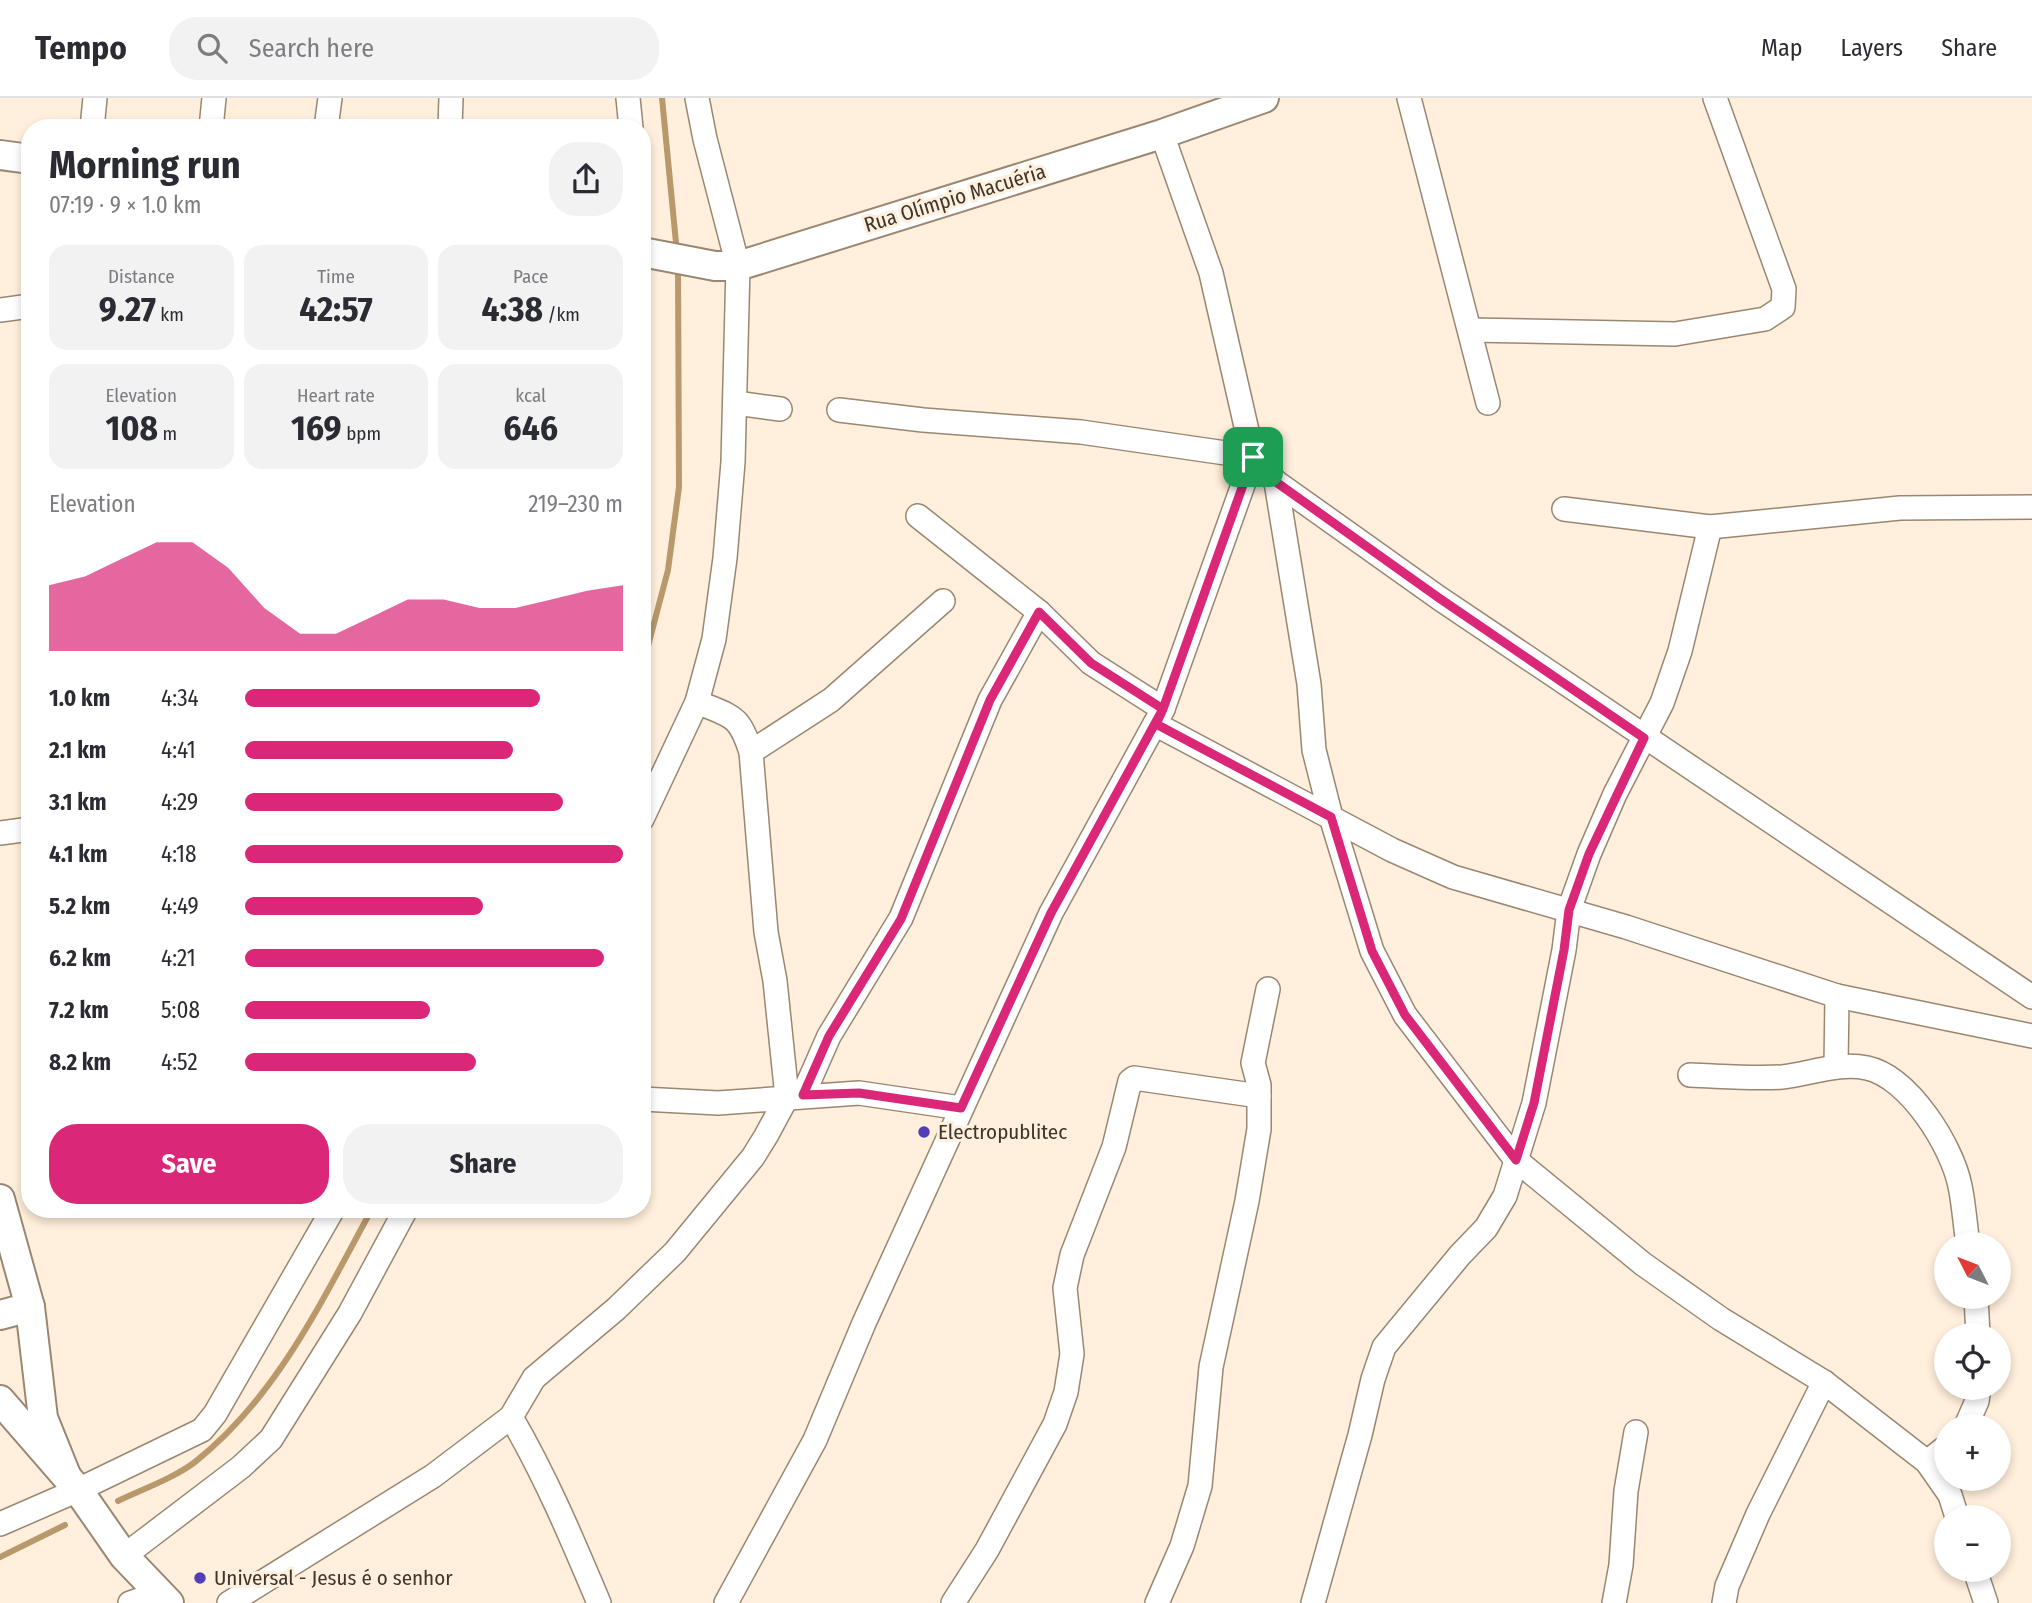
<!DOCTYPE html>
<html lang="en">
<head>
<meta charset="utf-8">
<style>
  :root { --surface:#fff; --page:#f2f2f3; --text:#2b2b33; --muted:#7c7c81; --line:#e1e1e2; --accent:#db2777 }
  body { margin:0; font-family:"Fira Sans Condensed",sans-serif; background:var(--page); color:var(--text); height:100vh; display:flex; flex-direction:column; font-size:26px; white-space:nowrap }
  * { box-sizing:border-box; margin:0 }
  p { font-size:23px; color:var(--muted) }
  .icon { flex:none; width:38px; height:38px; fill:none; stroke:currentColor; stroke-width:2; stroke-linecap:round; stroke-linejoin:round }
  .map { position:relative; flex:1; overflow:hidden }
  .sheet { position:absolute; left:21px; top:21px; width:630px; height:1099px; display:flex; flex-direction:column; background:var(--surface); border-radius:28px; box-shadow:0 4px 10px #0003 }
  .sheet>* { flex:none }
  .needle { width:46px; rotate:312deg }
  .controls { position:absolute; left:1934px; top:1134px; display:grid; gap:14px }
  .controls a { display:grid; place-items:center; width:77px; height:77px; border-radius:50%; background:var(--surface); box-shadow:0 4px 10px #0003; font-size:35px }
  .pin { position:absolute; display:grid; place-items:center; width:60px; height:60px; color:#fff; margin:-30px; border-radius:14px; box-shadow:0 4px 10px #0006 }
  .round { display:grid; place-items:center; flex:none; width:74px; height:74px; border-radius:28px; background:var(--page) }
  .overview { display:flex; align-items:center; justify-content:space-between; height:119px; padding:0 28px }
  h1 { font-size:38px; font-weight:700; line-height:52px }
  .stats { display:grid; grid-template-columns:repeat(3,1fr); gap:10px; height:119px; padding:7px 28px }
  .stats div { display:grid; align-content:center; border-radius:18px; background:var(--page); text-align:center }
  .stats b { font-size:35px; font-weight:700 }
  .stats small { font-size:19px; font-weight:400 }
  .stats p { font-size:19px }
  .chart { height:196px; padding:14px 28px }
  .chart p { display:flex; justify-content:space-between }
  .chart svg { width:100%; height:126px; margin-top:7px; fill:var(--accent); opacity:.7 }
  .primary-button { display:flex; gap:14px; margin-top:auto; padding:14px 28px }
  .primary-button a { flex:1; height:80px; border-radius:28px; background:var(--accent); color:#fff; font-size:28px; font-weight:700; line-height:80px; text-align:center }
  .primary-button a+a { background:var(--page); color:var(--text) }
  ul { padding:0 28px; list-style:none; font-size:23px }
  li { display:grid; grid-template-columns:112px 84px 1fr; align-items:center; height:52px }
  li i { height:18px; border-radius:9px; background:var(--accent) }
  header { display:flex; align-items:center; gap:42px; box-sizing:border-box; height:98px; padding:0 35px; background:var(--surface); border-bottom:2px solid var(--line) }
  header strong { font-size:33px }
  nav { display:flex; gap:38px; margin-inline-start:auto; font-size:24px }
  .search { width:490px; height:63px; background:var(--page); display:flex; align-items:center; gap:18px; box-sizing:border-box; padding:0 24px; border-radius:28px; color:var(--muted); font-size:26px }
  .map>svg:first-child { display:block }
</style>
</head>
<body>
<header>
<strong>Tempo</strong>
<div class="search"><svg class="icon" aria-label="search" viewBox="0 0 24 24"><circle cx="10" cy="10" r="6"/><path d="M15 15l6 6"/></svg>Search here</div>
<nav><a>Map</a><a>Layers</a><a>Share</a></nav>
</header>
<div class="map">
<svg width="2032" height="1505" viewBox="0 0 2032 1505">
  <rect width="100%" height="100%" fill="#ffefdc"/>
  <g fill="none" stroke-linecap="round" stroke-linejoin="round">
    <g stroke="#b9986b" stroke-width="6">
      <polyline points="662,0 677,155"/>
      <polyline points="642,571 668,472 679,389 678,169"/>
      <path d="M118,1403C143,1391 174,1380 195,1364C278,1298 322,1202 372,1111"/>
      <polyline points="0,1459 65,1427"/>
    </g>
    <g stroke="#998771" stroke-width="26">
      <g id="minor">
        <polyline points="628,0 631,30"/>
        <polyline points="1409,0 1488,305"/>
        <polyline points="92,30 95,0"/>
        <polyline points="211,30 214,0"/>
        <polyline points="326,30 330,0"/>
        <polyline points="450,30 451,0"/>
        <polyline points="0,212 30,208"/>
        <polyline points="1470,232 1675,236 1765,221 1783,209 1784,191 1715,0"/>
        <polyline points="736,305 780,311"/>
        <polyline points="839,312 923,322 1081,334 1253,359 1276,384 1309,586 1314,652 1331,719 1372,853 1405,917 1516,1062 1643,1166 1721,1221 1824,1284 1927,1364 1950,1397 1957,1419"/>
        <polyline points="1276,384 1439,500 2032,899"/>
        <polyline points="1564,411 1710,429 1900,410 2032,409"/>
        <polyline points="918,418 1039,514 1091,565 1163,611"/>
        <polyline points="1155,626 1392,752 1453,779 1626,829 1837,898 2032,938"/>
        <polyline points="751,654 831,602 943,503"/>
        <polyline points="642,721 697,604 714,541 725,460 733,364 738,168 705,41 697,0"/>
        <polyline points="0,735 30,731"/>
        <polyline points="1836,969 1837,898"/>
        <path d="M1690,977C1720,978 1752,981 1782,979C1809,976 1838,964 1867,970C1909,979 1952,1048 1960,1088C1964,1107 1965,1127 1968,1146"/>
        <polyline points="803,997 829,938 901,820 990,602 1039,514"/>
        <polyline points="642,1001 718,1005 859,995 961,1010"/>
        <polyline points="1976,1199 1978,1237"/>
        <path d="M511,1319C546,1379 572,1441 599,1505"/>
        <polyline points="1966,1328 1977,1303 1979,1290"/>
        <polyline points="1927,1364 1946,1349"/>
        <polyline points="0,1426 78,1392 202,1332 215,1316 333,1111"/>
        <polyline points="124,1458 241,1369 271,1341 350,1215 406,1111"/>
        <polyline points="1975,1472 1986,1505"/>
        <polyline points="130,1505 159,1495"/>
        <path d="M229,1505L433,1378L511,1319L534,1280L616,1211L675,1154L753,1059L766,1038L787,999L775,883L766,834L751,654C739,616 732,619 697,604"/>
        <polyline points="726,1505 815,1342 864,1225 1051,815 1163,611 1253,359 1211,175 1162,36"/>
        <polyline points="953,1505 987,1452 1055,1326 1066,1294 1072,1256 1065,1190 1072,1157 1114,1049 1130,983 1134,980 1259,998"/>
        <polyline points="1157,1505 1182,1448 1200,1388 1211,1269 1247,1103 1259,1031 1259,987 1253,965 1268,891"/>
        <polyline points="1313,1505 1360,1337 1373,1281 1384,1249 1460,1157 1486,1130 1505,1098 1534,1005 1564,852 1569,812 1589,756 1615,696 1662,605 1680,553 1710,429"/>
        <polyline points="1614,1505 1621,1467 1626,1393 1636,1334"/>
        <polyline points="1724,1505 1727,1488 1758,1416 1824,1284"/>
      </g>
    </g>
    <g stroke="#998771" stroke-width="32">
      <g id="tertiary">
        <polyline points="0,57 30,61"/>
        <polyline points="642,154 715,168 738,168 1162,36 1264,0"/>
        <polyline points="0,1101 30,1209 43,1320 66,1377"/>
        <polyline points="0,1217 30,1209"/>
        <polyline points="0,1302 78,1392 124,1458 169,1505"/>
      </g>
    </g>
    <use href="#minor" stroke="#fff" stroke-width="23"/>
    <use href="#tertiary" stroke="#fff" stroke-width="28"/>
  </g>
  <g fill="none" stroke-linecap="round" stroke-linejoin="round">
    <g stroke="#fff" stroke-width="14">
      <polyline id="route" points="1253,359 1163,611 1051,815 961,1010 859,995 803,997 829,938 901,821 990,602 1039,514 1091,565 1163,611 1156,626 1331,719 1372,853 1405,917 1516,1062 1534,1005 1564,852 1569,812 1589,756 1644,640 1439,500 1276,384 1253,359"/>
    </g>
    <use href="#route" stroke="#db2777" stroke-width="9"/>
  </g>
  <g fill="#523eb6" stroke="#ffefdc" stroke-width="2.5">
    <circle cx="924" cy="1034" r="7"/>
    <circle cx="200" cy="1480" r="7"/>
  </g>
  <g text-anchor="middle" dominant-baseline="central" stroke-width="6" stroke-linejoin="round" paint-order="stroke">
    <g font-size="21" fill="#3d362d" stroke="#ffefdc">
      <text transform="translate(955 100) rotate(-17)">Rua Olímpio Macuéria</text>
    </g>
    <g font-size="21" fill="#3d362d" stroke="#ffefdc" text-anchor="start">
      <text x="938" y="1034">Electropublitec</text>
      <text x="214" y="1480">Universal - Jesus é o senhor</text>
    </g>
  </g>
</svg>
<div class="controls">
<a><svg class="needle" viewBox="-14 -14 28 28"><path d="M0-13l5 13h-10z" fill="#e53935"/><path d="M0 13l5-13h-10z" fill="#7c7c81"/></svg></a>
<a><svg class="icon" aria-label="locate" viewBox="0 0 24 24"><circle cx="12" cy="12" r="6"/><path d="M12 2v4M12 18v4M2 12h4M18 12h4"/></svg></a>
<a>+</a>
<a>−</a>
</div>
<div class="pin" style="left:1253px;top:359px;background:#1e9e55"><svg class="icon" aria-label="arrive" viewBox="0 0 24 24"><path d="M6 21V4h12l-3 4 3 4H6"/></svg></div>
<section class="sheet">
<div class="overview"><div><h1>Morning run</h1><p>07:19 · 9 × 1.0 km</p></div><a class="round"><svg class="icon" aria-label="share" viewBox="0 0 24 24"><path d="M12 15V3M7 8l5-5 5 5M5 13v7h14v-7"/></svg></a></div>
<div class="stats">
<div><p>Distance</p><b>9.27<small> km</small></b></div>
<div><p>Time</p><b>42:57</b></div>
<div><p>Pace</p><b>4:38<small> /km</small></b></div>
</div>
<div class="stats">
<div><p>Elevation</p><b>108<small> m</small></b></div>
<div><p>Heart rate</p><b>169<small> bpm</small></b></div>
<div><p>kcal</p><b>646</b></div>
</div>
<div class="chart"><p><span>Elevation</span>219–230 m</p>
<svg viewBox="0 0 160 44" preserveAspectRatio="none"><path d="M0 44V21L10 18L20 12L30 6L40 6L50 15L60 29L70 38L80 38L90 32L100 26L110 26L120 29L130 29L140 26L150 23L160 21V44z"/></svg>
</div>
<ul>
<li><b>1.0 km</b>4:34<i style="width:78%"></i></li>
<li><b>2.1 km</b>4:41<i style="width:71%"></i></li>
<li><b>3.1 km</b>4:29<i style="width:84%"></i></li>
<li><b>4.1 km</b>4:18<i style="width:100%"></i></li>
<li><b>5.2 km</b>4:49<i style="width:63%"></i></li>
<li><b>6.2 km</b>4:21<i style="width:95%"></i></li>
<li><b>7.2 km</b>5:08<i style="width:49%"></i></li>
<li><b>8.2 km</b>4:52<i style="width:61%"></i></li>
</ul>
<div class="primary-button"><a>Save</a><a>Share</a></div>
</section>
</div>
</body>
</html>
